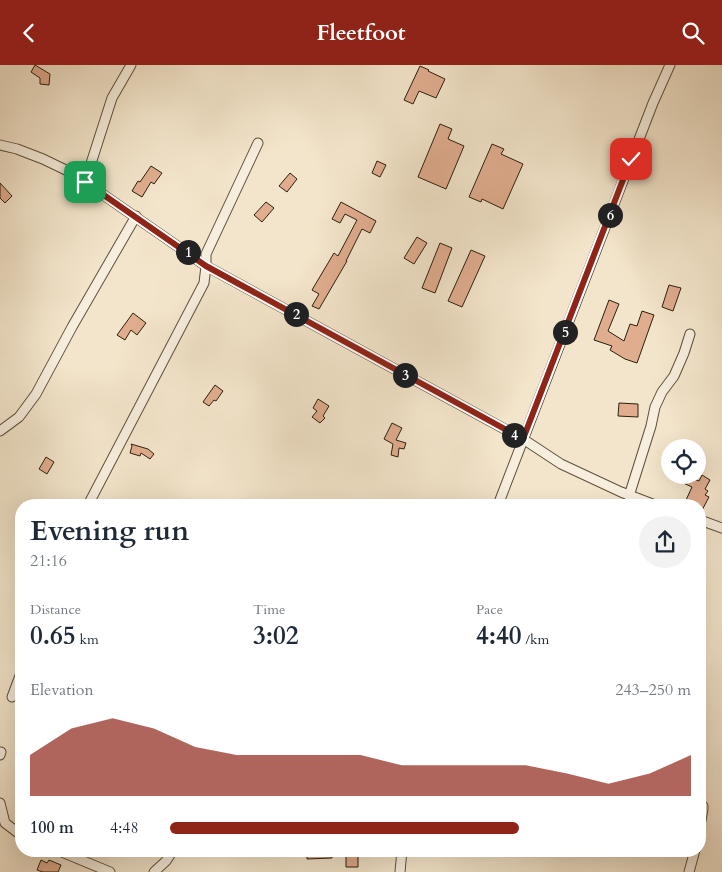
<!DOCTYPE html>
<html lang="en">
<head>
<meta charset="utf-8">
<style>
  :root { --surface:#fff; --page:#f2f2f3; --text:#1f2937; --muted:#747a83; --accent:#8f2418 }
  body { margin:0; font-family:Cardo,serif; background:var(--page); color:var(--text); height:100vh; display:flex; flex-direction:column; font-size:19px; white-space:nowrap }
  * { box-sizing:border-box; margin:0 }
  p { font-size:16px; color:var(--muted) }
  .icon { flex:none; width:28px; height:28px; fill:none; stroke:currentColor; stroke-width:2; stroke-linecap:round; stroke-linejoin:round }
  .map { position:relative; flex:1; overflow:hidden }
  .drawer { position:absolute; left:15px; top:434px; width:691px; height:358px; display:flex; flex-direction:column; background:var(--surface); border-radius:20px; box-shadow:0 5px 20px #0002 }
  .drawer>* { flex:none }
  .buttons { position:absolute; left:661px; top:374px; display:grid; gap:10px }
  .buttons a { display:grid; place-items:center; width:45px; height:45px; border-radius:50%; background:var(--surface); box-shadow:0 5px 20px #0002; font-size:25px }
  .pin { position:absolute; display:grid; place-items:center; width:42px; height:42px; color:#fff; margin:-21px; border-radius:10px; box-shadow:0 2px 8px #0006 }
  .km { position:absolute; width:25px; height:25px; margin:-12px; border-radius:50%; background:#222; color:#fff; font-size:14px; line-height:25px; text-align:center }
  .round { display:grid; place-items:center; flex:none; width:52px; height:52px; border-radius:26px; background:var(--page) }
  .overview { display:flex; align-items:center; justify-content:space-between; height:85px; padding:0 15px }
  h1 { font-size:28px; font-weight:600; line-height:38px }
  .figures { display:grid; grid-template-columns:repeat(3,1fr); gap:8px; height:85px; padding:5px 15px }
  .figures div { display:grid; align-content:center }
  .figures b { font-size:25px; font-weight:600 }
  .figures small { font-size:14px; font-weight:400 }
  .figures p { font-size:14px }
  .chart { height:140px; padding:10px 15px }
  .chart p { display:flex; justify-content:space-between }
  .chart svg { width:100%; height:90px; margin-top:5px; fill:var(--accent); opacity:.7 }
  ul { padding:0 15px; list-style:none; font-size:16px }
  li { display:grid; grid-template-columns:80px 60px 1fr; align-items:center; height:38px }
  li i { height:12px; border-radius:6px; background:var(--accent) }
  header { display:flex; justify-content:space-between; align-items:center; height:65px; padding:0 15px; background:var(--accent); color:#fff; font-size:22px; font-weight:600 }
  .map>svg:first-child { display:block }
</style>
</head>
<body>
<header><svg class="icon" aria-label="back" viewBox="0 0 24 24"><path d="M15 5l-7 7 7 7"/></svg>Fleetfoot<svg class="icon" aria-label="search" viewBox="0 0 24 24"><circle cx="10" cy="10" r="6"/><path d="M15 15l6 6"/></svg></header>
<div class="map">
<svg width="722" height="807" viewBox="0 0 722 807">
  <rect width="100%" height="100%" fill="#f3e5cb"/>
  <filter id="stains"><feTurbulence type="fractalNoise" baseFrequency=".004" numOctaves="4"/><feColorMatrix values="0 0 0 0 .2 0 0 0 0 .09 0 0 0 0 .02 0 0 0 .5 -.17"/></filter>
  <radialGradient id="worn" r=".72"><stop offset=".6" stop-color="#630" stop-opacity="0"/><stop offset="1" stop-color="#630" stop-opacity=".3"/></radialGradient>
  <g fill="#e0ad8f" stroke="#2c1f0d">
    <polygon points="35,0 50,9 49,20 40,19 40,13 31,7"/>
    <polygon points="420,1 429,5 428,6 445,14 436,33 419,26 413,39 404,35"/>
    <polygon points="440,59 452,64 448,74 464,81 446,124 418,112"/>
    <polygon points="492,79 504,84 501,89 523,99 503,144 482,134 481,137 469,132"/>
    <polygon points="377,96 386,100 380,112 372,108"/>
    <polygon points="151,101 162,108 154,119 151,117 142,132 132,126 138,116 140,117"/>
    <polygon points="290,108 297,114 287,127 279,121"/>
    <polygon points="0,118 12,131 5,138 0,133"/>
    <polygon points="266,137 274,143 262,157 254,150"/>
    <polygon points="341,137 376,156 370,168 362,164 346,196 347,196 319,244 312,241 319,229 312,225 334,188 338,191 357,155 345,149 340,158 332,154"/>
    <polygon points="417,172 427,178 414,199 404,193"/>
    <polygon points="440,178 452,183 435,228 422,223"/>
    <polygon points="471,185 485,191 462,242 448,236"/>
    <polygon points="669,220 681,223 673,246 662,242"/>
    <polygon points="609,235 619,239 608,266 624,276 630,259 637,261 642,246 654,250 637,298 625,294 610,285 612,281 594,275"/>
    <polygon points="133,248 146,258 137,270 131,265 125,275 117,270"/>
    <polygon points="215,320 223,326 216,336 214,335 209,341 203,337"/>
    <polygon points="318,334 329,341 323,351 325,353 320,358 312,352 317,346 313,343"/>
    <polygon points="619,338 638,339 638,352 618,351"/>
    <polygon points="392,358 402,363 396,375 406,378 404,384 399,383 398,392 391,390 393,379 384,374"/>
    <polygon points="131,379 148,384 154,389 150,394 141,388 140,391 130,388 132,381"/>
    <polygon points="46,392 54,397 47,409 39,404"/>
    <polygon points="684,410 699,416 702,410 710,415 705,424 708,426 705,430 709,432 700,449 700,440 689,440 691,437 686,435 692,422 681,417"/>
    <polygon points="346,785 356,785 355,791 358,791 358,802 346,802"/>
    <polygon points="307,787 332,787 332,793 307,794"/>
    <polygon points="41,795 47,798 49,795 61,800 58,807 43,807 37,805"/>
  </g>
  <g fill="none" stroke-linecap="round" stroke-linejoin="round">
    <g stroke="#5e503c" stroke-width="11">
      <g id="minor">
        <polyline points="0,80 17,84 43,94 72,108 206,201 523,374 561,399 621,427 655,440"/>
        <polyline points="85,117 112,33 131,0"/>
        <polyline points="0,366 19,352 36,329 72,262 136,151"/>
        <polyline points="629,431 651,361 655,342 662,327 674,311 684,288 690,269"/>
        <polyline points="88,440 204,218 206,201 206,189 258,78"/>
        <polyline points="498,440 653,38 670,0"/>
        <polyline points="700,455 722,463"/>
        <polyline points="12,632 21,608"/>
        <polyline points="0,690 1,687"/>
        <polyline points="0,738 5,758 21,770"/>
        <polyline points="700,739 703,741 703,744 700,761"/>
        <polyline points="57,785 110,807"/>
        <polyline points="154,807 166,796 173,785"/>
        <polyline points="400,807 402,785"/>
        <polyline points="689,807 695,785"/>
      </g>
    </g>
    <use href="#minor" stroke="#f7eedd" stroke-width="9"/>
  </g>
  <g fill="none" stroke-linecap="round" stroke-linejoin="round">
    <g stroke="#fff" stroke-width="10">
      <polyline id="route" points="85,117 206,201 523,374 631,94"/>
    </g>
    <use href="#route" stroke="#8f2418" stroke-width="6"/>
  </g>
  <rect width="100%" height="100%" filter="url(#stains)"/>
  <rect width="100%" height="100%" fill="url(#worn)"/>
</svg>
<div class="buttons">
<a><svg class="icon" aria-label="locate" viewBox="0 0 24 24"><circle cx="12" cy="12" r="6"/><path d="M12 2v4M12 18v4M2 12h4M18 12h4"/></svg></a>
</div>
<div class="pin" style="left:85px;top:117px;background:#1e9e55"><svg class="icon" aria-label="arrive" viewBox="0 0 24 24"><path d="M6 21V4h12l-3 4 3 4H6"/></svg></div>
<div class="pin" style="left:631px;top:94px;background:#d93025"><svg class="icon" aria-label="check" viewBox="0 0 24 24"><path d="M5 12l5 5 9-10"/></svg></div>
<b class="km" style="left:188px;top:187px">1</b>
<b class="km" style="left:296px;top:249px">2</b>
<b class="km" style="left:405px;top:310px">3</b>
<b class="km" style="left:514px;top:370px">4</b>
<b class="km" style="left:565px;top:267px">5</b>
<b class="km" style="left:610px;top:150px">6</b>
<section class="drawer">
<div class="overview"><div><h1>Evening run</h1><p>21:16</p></div><a class="round"><svg class="icon" aria-label="share" viewBox="0 0 24 24"><path d="M12 15V3M7 8l5-5 5 5M5 13v7h14v-7"/></svg></a></div>
<div class="figures">
<div><p>Distance</p><b>0.65<small> km</small></b></div>
<div><p>Time</p><b>3:02</b></div>
<div><p>Pace</p><b>4:40<small> /km</small></b></div>
</div>
<div class="chart"><p><span>Elevation</span>243–250 m</p>
<svg viewBox="0 0 160 44" preserveAspectRatio="none"><path d="M0 44V24L10 11L20 6L30 11L40 20L50 24L60 24L70 24L80 24L90 29L100 29L110 29L120 29L130 33L140 38L150 33L160 24V44z"/></svg>
</div>
<ul>
<li><b>100 m</b>4:48<i style="width:67%"></i></li>
</ul>
</section>
</div>
</body>
</html>
